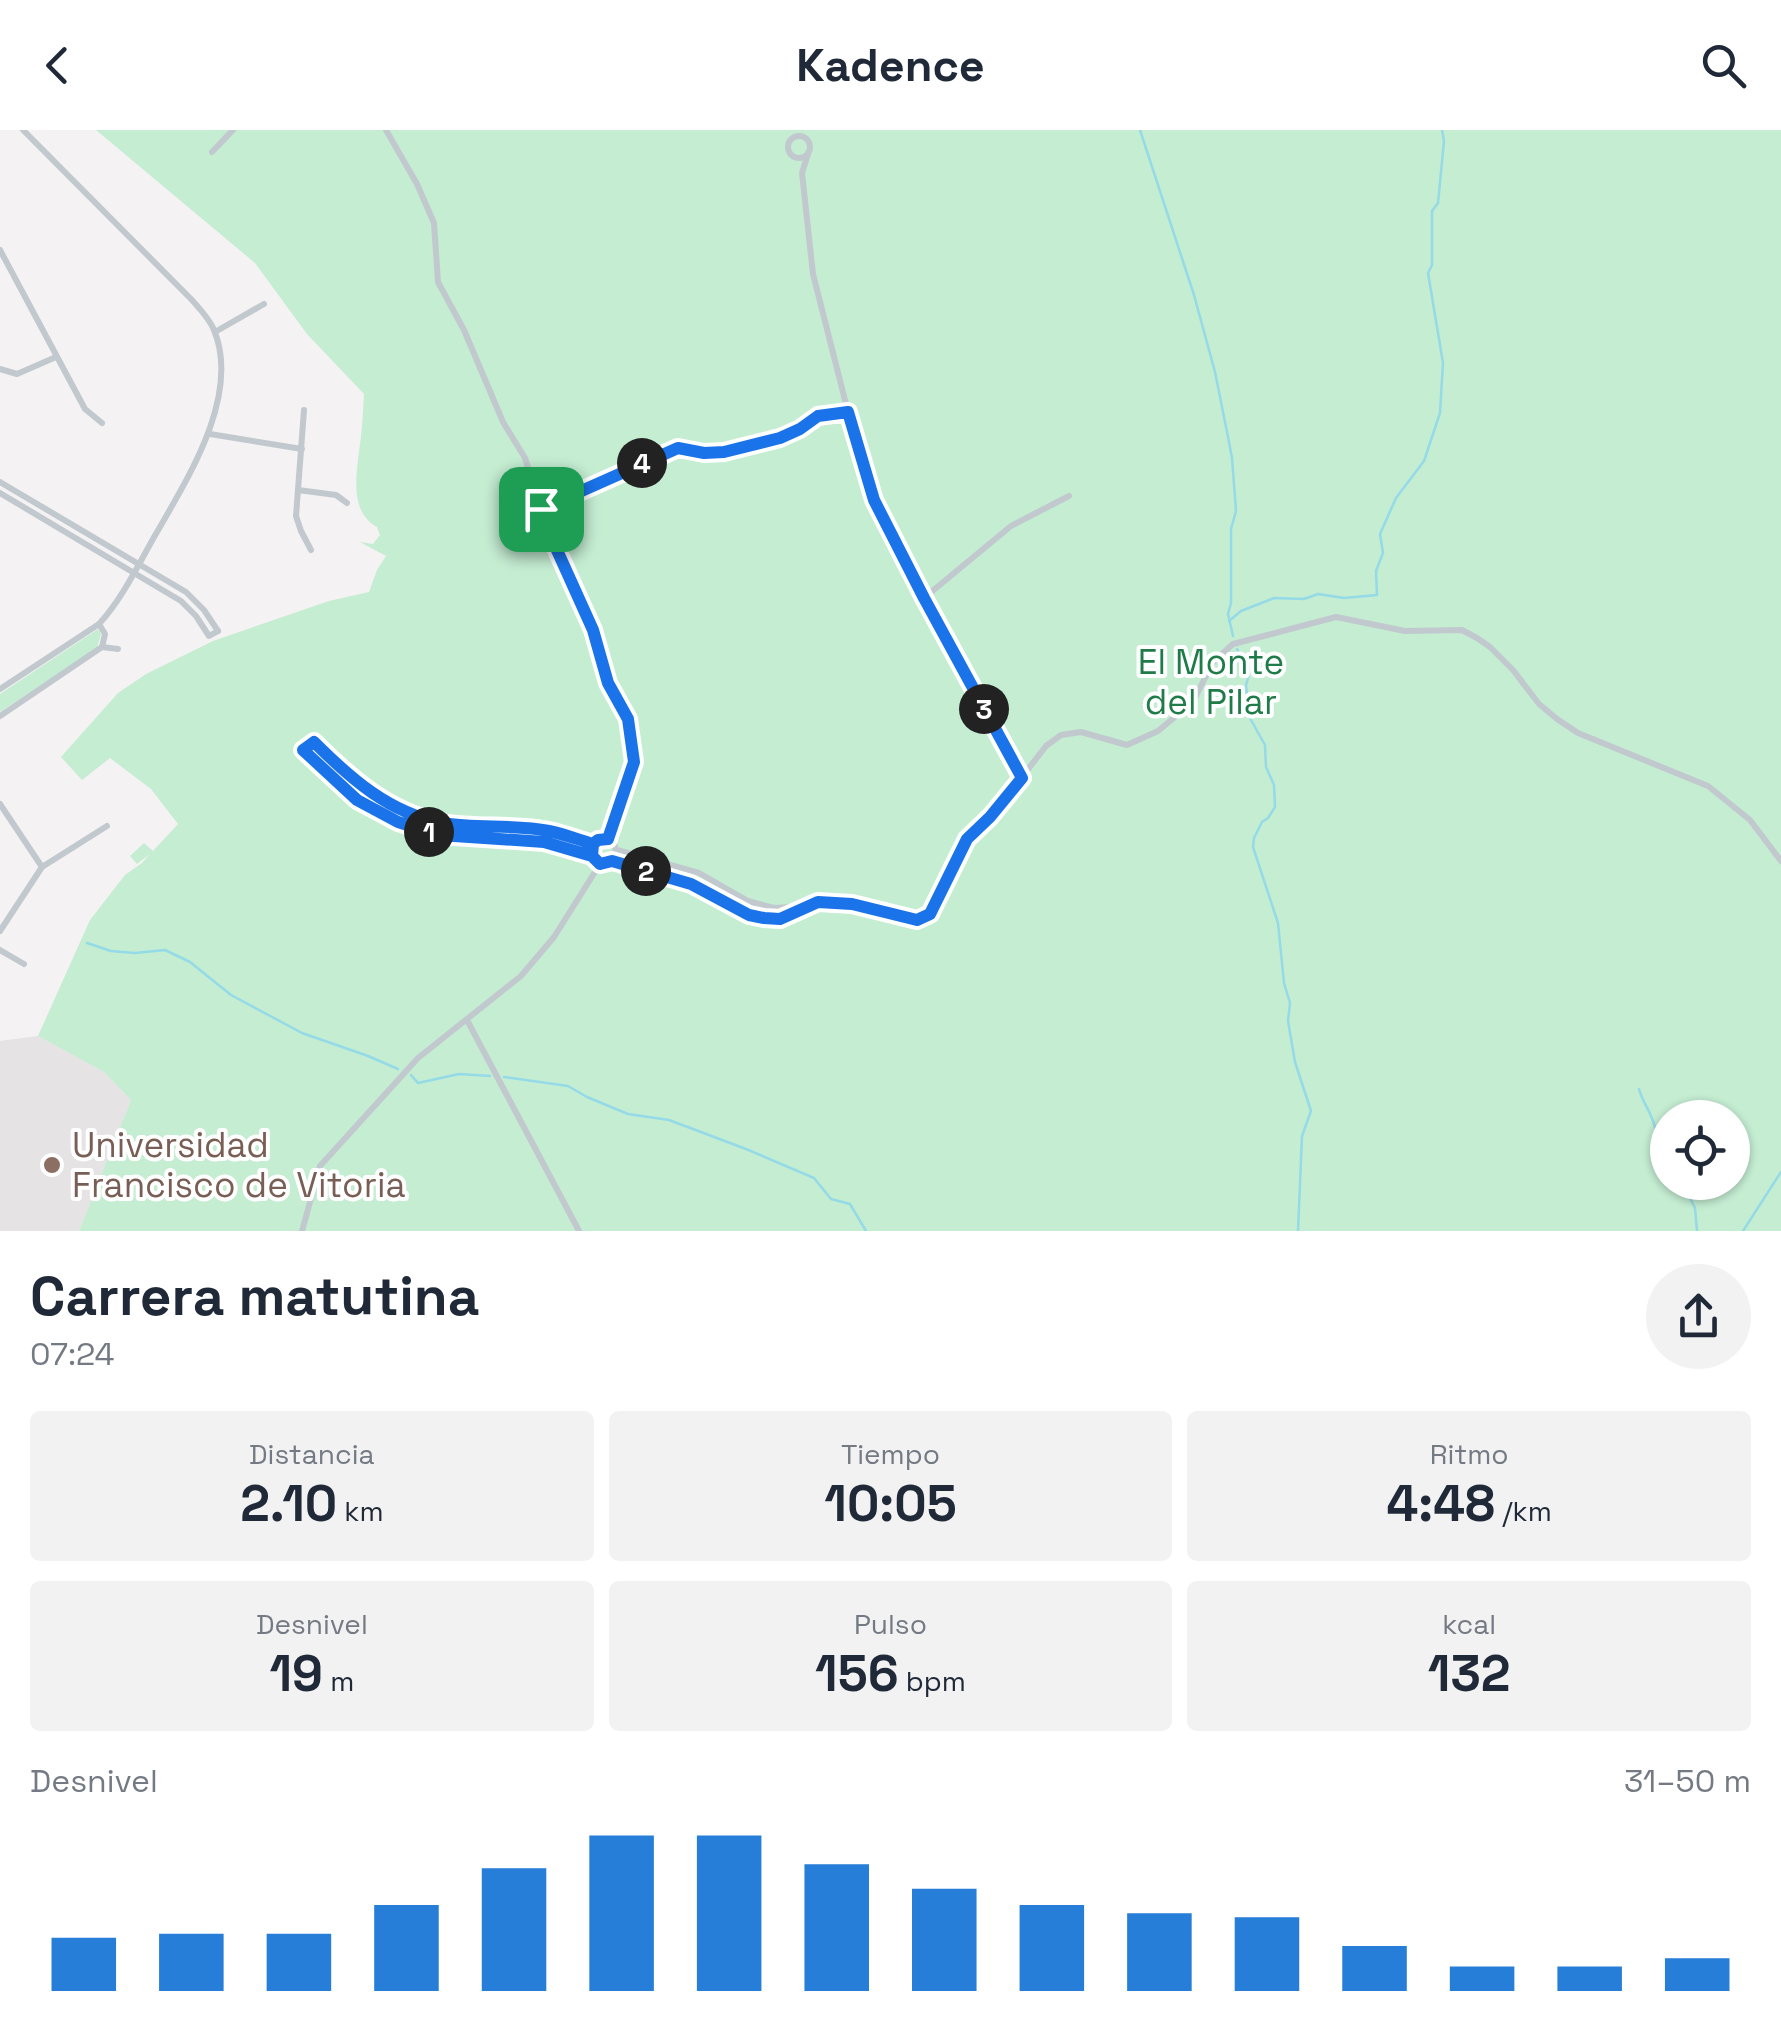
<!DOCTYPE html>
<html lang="es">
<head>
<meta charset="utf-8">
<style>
  :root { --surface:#fff; --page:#f2f2f3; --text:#1f2937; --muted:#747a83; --accent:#277ed8 }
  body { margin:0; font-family:"Space Grotesk",sans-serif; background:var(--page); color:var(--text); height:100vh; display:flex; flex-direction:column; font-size:38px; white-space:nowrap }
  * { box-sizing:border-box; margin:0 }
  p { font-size:32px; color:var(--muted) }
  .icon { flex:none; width:55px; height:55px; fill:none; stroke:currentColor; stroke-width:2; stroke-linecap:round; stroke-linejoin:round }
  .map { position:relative; height:1101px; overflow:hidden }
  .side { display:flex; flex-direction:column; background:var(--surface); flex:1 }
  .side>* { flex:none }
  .buttons { position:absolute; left:1650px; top:970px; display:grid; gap:20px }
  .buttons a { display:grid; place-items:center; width:100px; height:100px; border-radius:50%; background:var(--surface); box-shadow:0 2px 8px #0004; font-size:50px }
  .pin { position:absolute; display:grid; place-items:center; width:85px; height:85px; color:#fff; margin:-42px; border-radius:20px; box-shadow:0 5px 15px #0006 }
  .km { position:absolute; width:50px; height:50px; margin:-25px; border-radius:50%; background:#222; color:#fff; font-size:28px; line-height:50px; text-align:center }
  .round { display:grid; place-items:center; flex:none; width:105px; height:105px; border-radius:52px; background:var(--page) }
  .overview { display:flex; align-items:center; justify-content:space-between; height:170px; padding:0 30px }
  h1 { font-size:55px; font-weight:700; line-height:75px }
  .figures { display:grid; grid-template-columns:repeat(3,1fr); gap:15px; height:170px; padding:10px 30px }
  .figures div { display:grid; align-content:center; border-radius:10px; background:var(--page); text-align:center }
  .figures b { font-size:50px; font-weight:700 }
  .figures small { font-size:28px; font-weight:400 }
  .figures p { font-size:28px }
  .chart { height:280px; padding:20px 30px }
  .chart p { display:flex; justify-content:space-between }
  .chart svg { width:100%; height:180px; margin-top:10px; stroke:var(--accent); stroke-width:6 }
  header { display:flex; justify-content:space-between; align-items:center; height:130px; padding:0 30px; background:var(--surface); font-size:45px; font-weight:700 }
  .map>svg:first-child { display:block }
</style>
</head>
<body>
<header><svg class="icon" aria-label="back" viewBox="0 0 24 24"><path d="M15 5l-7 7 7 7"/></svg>Kadence<svg class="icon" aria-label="search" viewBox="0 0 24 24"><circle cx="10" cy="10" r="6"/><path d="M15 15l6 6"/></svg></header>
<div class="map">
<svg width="1781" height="1101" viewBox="0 0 1781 1101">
  <rect width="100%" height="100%" fill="#f4f2f2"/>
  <polygon fill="#e5e3e3" points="38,906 104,942 131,970 79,1101 0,1101 0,911"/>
  <g fill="#c4edd2" fill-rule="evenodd">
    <path d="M96,0H1781V1101H79L131,970L104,942L38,906L90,790L125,745L142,733L150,724L137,734L130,726L144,713L153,721L178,694L151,659L110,628L82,650L61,627L118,563L146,544L213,511L329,471L369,462L377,440L386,426L360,412L373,414L380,405L377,397C350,382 356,347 359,322C362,302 363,283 364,264L307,204L255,133ZM1668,988H1732V1052H1668Z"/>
    <polygon points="98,499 101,504 97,518 0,582 0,564"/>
  </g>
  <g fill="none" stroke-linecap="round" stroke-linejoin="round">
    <g stroke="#95dae7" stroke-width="2.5">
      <polyline points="1140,0 1194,165 1215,242 1228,307 1232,328 1236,381 1231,399 1231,473 1228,484 1233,506"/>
      <polyline points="1229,491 1241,481 1274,468 1304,469 1318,464 1344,468 1377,465 1376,441 1383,423 1380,404 1396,368 1424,331 1440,283 1443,233 1428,143 1432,135 1432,81 1438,73 1444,11 1442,0"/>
      <polyline points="1237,519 1249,540 1249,545 1246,555 1248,575 1251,590 1265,615 1266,637 1274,655 1275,677 1268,688 1262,692 1254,708 1253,717 1278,793 1284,853 1290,873 1288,891 1295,932 1311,981 1302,1006 1298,1101"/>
      <polyline points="87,813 111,821 135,823 165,820 190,832 231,865 302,903 368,926 398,939"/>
      <polyline points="411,945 418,953 459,944 490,946"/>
      <polyline points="504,947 568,956 587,967 628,984 669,990 746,1019 814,1048 831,1069 850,1074 866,1101"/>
      <path d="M1639,959C1642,971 1649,979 1653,991C1657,1003 1660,1011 1668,1022"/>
      <polyline points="1682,1052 1695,1078 1697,1101"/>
      <polyline points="1743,1101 1781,1042"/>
    </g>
    <g stroke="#c1c9cf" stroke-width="6">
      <polyline points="386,0 417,54 434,93 438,152 464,200 503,292 525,328 547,398 593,501 608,553 628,589 634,633 607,709"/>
      <circle cx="799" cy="17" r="11"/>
      <polyline points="212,22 233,0"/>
      <polyline points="808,24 802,43 813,144 848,282 874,370 924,468 1022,648"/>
      <polyline points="0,120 85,279 102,293"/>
      <polyline points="215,202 264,174"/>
      <polyline points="0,239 17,244 56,227"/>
      <polyline points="304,280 296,386 301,401 311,420"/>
      <polyline points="210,304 302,319"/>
      <polyline points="0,352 186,462 204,480 218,501"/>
      <polyline points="298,360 336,365 347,373"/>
      <polyline points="0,363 181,471 196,486 209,506 218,501"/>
      <polyline points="541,379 678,318 704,323 724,322 780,307 800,299 817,286 848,282"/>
      <polyline points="924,468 1011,396 1069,366"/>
      <polyline points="99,494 105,504 102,517"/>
      <path d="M0,559L99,494C123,468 139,433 157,402C188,348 241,265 214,200C209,188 199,178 191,169L23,0"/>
      <polyline points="0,586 102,517 118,519"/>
      <polyline points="0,674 42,737"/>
      <polyline points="617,720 699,743 748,771 774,778 806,776 818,772 852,773 917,790 929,784 967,709 991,687 1046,616 1061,605 1081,602 1127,615 1158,601 1193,572 1213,532 1233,514 1336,487 1405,501 1462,500 1477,508 1490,517 1513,540 1539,574 1557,589 1578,603 1708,656 1750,690 1781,731"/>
      <path d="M592,726L544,712L439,705L398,692L357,670L303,621L314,612C350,648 389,683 442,693C477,699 514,694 549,701C564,704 579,710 593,714"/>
      <polyline points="612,731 691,754 749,785 780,789 800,779"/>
      <polyline points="0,801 42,737 107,696"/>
      <polyline points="0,820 24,834"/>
      <polyline points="467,890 579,1101"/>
      <polyline points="302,1101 320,1036 418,928 521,846 554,807 600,734 607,734 616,726 615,716 607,709 597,710 591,719 592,726 600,734"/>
    </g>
  </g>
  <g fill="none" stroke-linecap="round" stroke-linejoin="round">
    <g stroke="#fff" stroke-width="20">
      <path id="route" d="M541,379L547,398L593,500L608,553L628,589L634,632L608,709L598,710L593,714L592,726L544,712L439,705L398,692L357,670L303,620L314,612C350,648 389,683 442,693C477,699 514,694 549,701C564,704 579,710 593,714L592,726L600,734L612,731L691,754L749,785L764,788L780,789L818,772L852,774L917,790L930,784L967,709L990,687L1022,648L924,468L874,370L848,282L818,286L800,299L780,308L724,322L704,323L678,318L541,379"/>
    </g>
    <use href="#route" stroke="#1a73e8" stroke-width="12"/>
  </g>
  <circle fill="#8d6e63" stroke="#fff" stroke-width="4" cx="52" cy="1035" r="10"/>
  <g text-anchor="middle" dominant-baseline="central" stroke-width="8" stroke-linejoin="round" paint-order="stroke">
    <g font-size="35" fill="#1f7c48" stroke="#fff">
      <text x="1211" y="532">El Monte<tspan x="1211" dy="40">del Pilar</tspan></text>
    </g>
    <g font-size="35" fill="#785e54" stroke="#fff" text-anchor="start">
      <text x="72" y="1015">Universidad<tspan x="72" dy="40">Francisco de Vitoria</tspan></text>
    </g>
  </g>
</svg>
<div class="buttons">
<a><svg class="icon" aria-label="locate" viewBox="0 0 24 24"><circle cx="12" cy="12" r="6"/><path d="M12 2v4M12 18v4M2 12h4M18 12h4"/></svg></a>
</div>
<div class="pin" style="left:541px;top:379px;background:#1e9e55"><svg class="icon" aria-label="arrive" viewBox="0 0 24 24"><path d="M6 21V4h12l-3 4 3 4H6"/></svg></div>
<b class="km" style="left:429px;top:702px">1</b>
<b class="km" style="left:646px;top:741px">2</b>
<b class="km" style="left:984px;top:579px">3</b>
<b class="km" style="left:642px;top:333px">4</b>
</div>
<section class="side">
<div class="overview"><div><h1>Carrera matutina</h1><p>07:24</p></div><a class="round"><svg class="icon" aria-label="share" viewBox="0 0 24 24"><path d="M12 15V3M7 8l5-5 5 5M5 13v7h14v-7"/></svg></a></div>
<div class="figures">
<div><p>Distancia</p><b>2.10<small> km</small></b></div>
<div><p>Tiempo</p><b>10:05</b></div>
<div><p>Ritmo</p><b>4:48<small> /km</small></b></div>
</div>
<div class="figures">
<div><p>Desnivel</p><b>19<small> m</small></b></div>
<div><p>Pulso</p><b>156<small> bpm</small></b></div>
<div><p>kcal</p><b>132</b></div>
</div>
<div class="chart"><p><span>Desnivel</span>31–50 m</p>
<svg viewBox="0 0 160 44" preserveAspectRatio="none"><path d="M5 44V31M15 44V30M25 44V30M35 44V23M45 44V14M55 44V6M65 44V6M75 44V13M85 44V19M95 44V23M105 44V25M115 44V26M125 44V33M135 44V38M145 44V38M155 44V36"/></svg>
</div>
</section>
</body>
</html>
